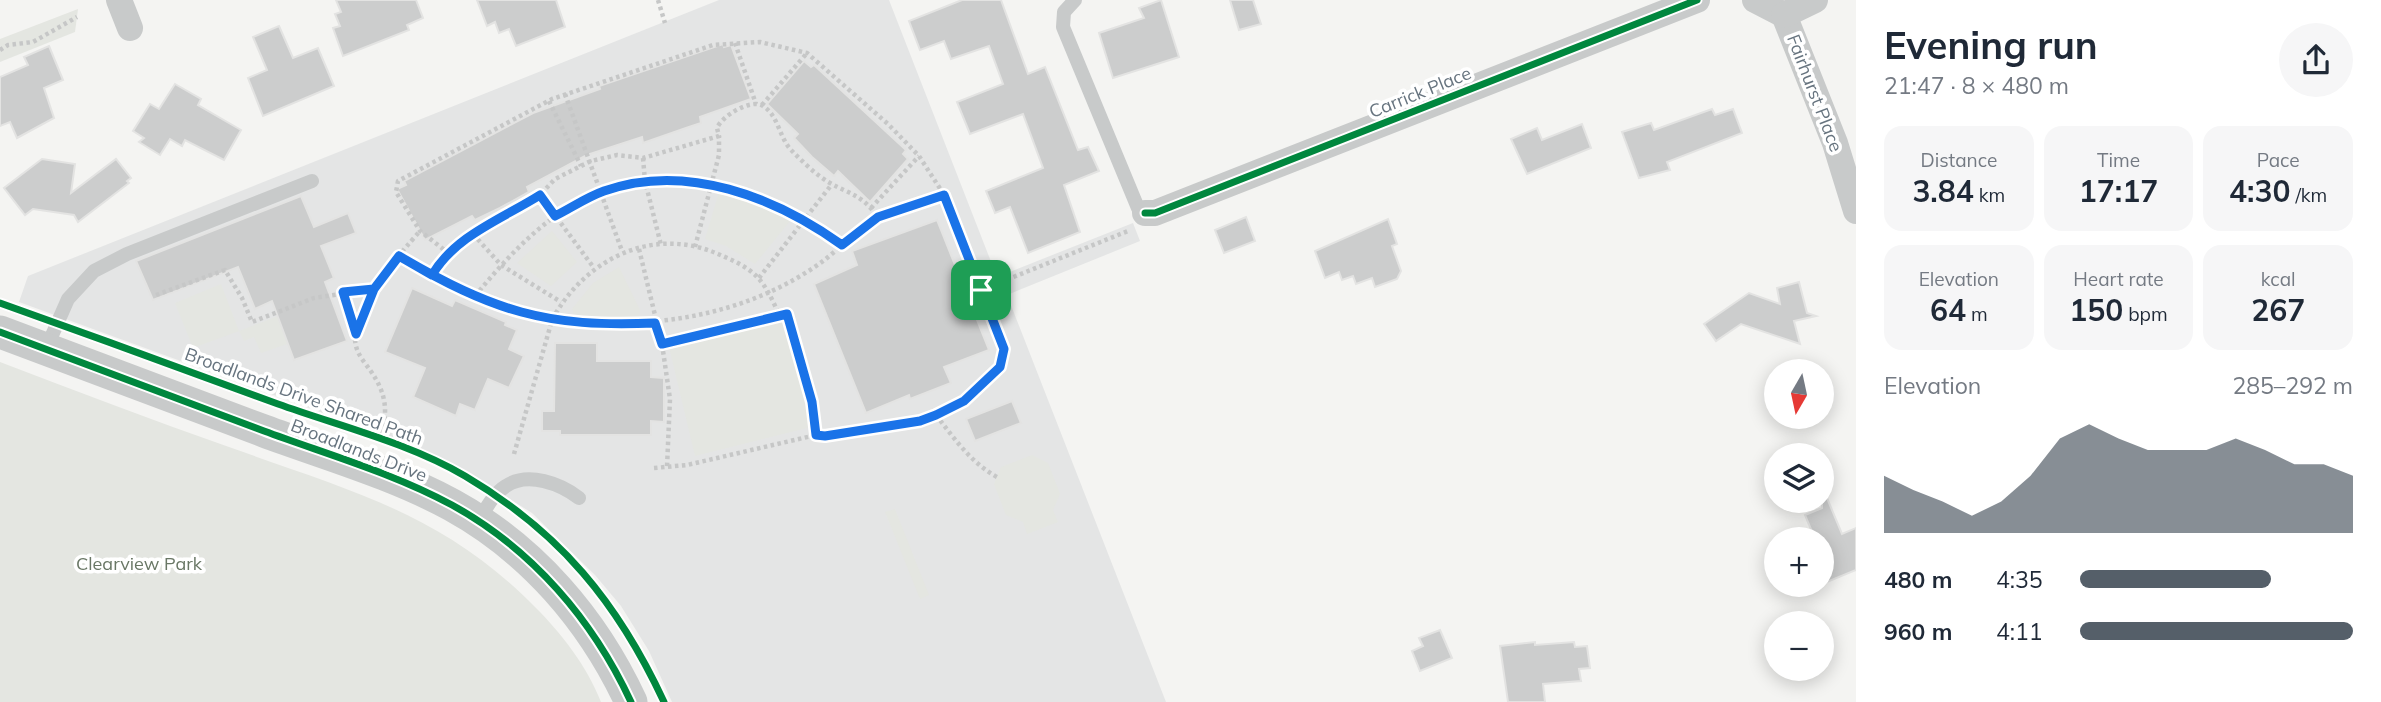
<!DOCTYPE html>
<html lang="en">
<head>
<meta charset="utf-8">
<style>
  :root { --surface:#fff; --page:#f6f6f7; --text:#1f2937; --muted:#747a83; --accent:#555f69 }
  body { margin:0; font-family:Mulish,sans-serif; background:var(--page); color:var(--text); height:100vh; display:flex; flex-direction:column; font-size:26px; white-space:nowrap }
  * { box-sizing:border-box; margin:0 }
  p { font-size:23px; color:var(--muted) }
  .icon { flex:none; width:38px; height:38px; fill:none; stroke:currentColor; stroke-width:2; stroke-linecap:round; stroke-linejoin:round }
  .map { position:relative; flex:1; overflow:hidden }
  .details { display:flex; flex-direction:column; background:var(--surface); width:525px }
  .details>* { flex:none }
  .needle { width:46px; rotate:189deg }
  .controls { position:absolute; left:1764px; top:359px; display:grid; gap:14px }
  .controls a { display:grid; place-items:center; width:70px; height:70px; border-radius:50%; background:var(--surface); box-shadow:0 4px 18px #0003; font-size:35px }
  .pin { position:absolute; display:grid; place-items:center; width:60px; height:60px; color:#fff; margin:-30px; border-radius:14px; box-shadow:0 4px 10px #0006 }
  .round { display:grid; place-items:center; flex:none; width:74px; height:74px; border-radius:37px; background:var(--page) }
  .headline { display:flex; align-items:center; justify-content:space-between; height:119px; padding:0 28px }
  h1 { font-size:38px; font-weight:700; line-height:52px }
  .metrics { display:grid; grid-template-columns:repeat(3,1fr); gap:10px; height:119px; padding:7px 28px }
  .metrics div { display:grid; align-content:center; border-radius:18px; background:var(--page); text-align:center }
  .metrics b { font-size:30px; font-weight:700 }
  .metrics small { font-size:19px; font-weight:400 }
  .metrics p { font-size:19px }
  .chart { height:196px; padding:14px 28px }
  .chart p { display:flex; justify-content:space-between }
  .chart svg { width:100%; height:126px; margin-top:7px; fill:var(--accent); opacity:.7 }
  ul { padding:0 28px; list-style:none; font-size:23px }
  li { display:grid; grid-template-columns:112px 84px 1fr; align-items:center; height:52px }
  li i { height:18px; border-radius:9px; background:var(--accent) }
  main { display:flex; flex:1; min-height:0 }
  .map>svg:first-child { display:block }
</style>
</head>
<body>
<main>
<div class="map">
<svg width="1856" height="702" viewBox="0 0 1856 702">
  <rect width="100%" height="100%" fill="#f4f4f2"/>
  <polygon fill="#e4e5e5" points="719,0 889,0 997,277 1133,223 1140,241 1007,295 1166,702 672,702 649,651 621,606 595,575 532,513 470,474 370,430 19,302 28,276"/>
  <g fill="#e4e6e1">
    <polygon points="78,9 75,32 0,62 0,39"/>
    <polygon points="719,192 759,203 791,220 755,264 726,246 705,239"/>
    <polygon points="552,231 577,262 551,286 517,263"/>
    <polygon points="619,267 640,310 639,319 574,315 572,309 593,283"/>
    <polygon points="221,284 239,331 278,316 287,344 261,353 254,337 244,341 239,331 193,348 175,303"/>
    <polygon points="785,320 811,427 695,456 669,347"/>
    <path d="M0,362C76,391 152,420 229,447C348,490 443,513 535,607C562,634 587,666 601,702H0Z"/>
    <polygon points="1032,455 1048,463 1060,494 1053,510 1058,522 1027,534 1023,522 1006,515 994,484 1001,467"/>
    <polygon points="895,509 929,595 920,599 885,512"/>
  </g>
  <g fill="#cccdcd" stroke="#e3e3e2" stroke-width="2">
    <polygon points="336,0 416,0 423,18 407,25 409,30 343,56 333,28 340,26 335,14 341,12"/>
    <polygon points="477,0 556,0 565,27 516,46 509,29 499,33 495,22 487,26"/>
    <polygon points="962,0 1001,0 1028,74 1045,67 1078,150 1088,147 1099,171 1064,185 1080,232 1028,253 1010,207 995,213 986,191 1043,168 1023,114 970,134 957,102 1003,84 989,46 951,59 944,41 920,50 909,21"/>
    <polygon points="1161,0 1179,57 1113,78 1099,33 1144,18 1139,8"/>
    <polygon points="1230,0 1253,0 1261,24 1239,30"/>
    <polygon points="279,26 293,58 318,48 334,86 263,116 248,78 267,70 253,37"/>
    <polygon points="723,44 724,47 731,45 751,99 700,117 701,123 686,128 643,143 642,137 587,155 527,187 529,192 500,208 475,220 472,216 425,240 397,189 406,185 404,181 533,113 600,89 599,86"/>
    <polygon points="49,46 63,80 44,88 54,118 17,138 10,122 0,126 0,77 28,65 24,57"/>
    <polygon points="804,61 811,67 814,65 906,150 903,154 908,159 870,202 838,171 834,176 812,157 794,138 798,134 767,104"/>
    <polygon points="175,84 201,99 198,105 241,130 224,160 185,140 182,146 170,139 160,155 139,142 144,138 133,131 150,104 159,109"/>
    <polygon points="1712,109 1715,115 1733,109 1742,133 1667,162 1670,170 1639,178 1622,132 1651,123 1654,130"/>
    <polygon points="1582,124 1591,148 1527,174 1511,139 1537,128 1542,140"/>
    <polygon points="42,159 75,164 71,193 116,159 131,178 127,181 129,183 78,222 74,215 33,209 25,215 4,188"/>
    <polygon points="301,196 314,227 348,213 356,233 321,246 334,278 325,282 347,341 294,360 272,301 255,309 238,267 153,300 136,261"/>
    <polygon points="1246,217 1255,241 1224,253 1215,230"/>
    <polygon points="1388,219 1397,244 1392,246 1401,271 1397,279 1375,287 1372,278 1356,284 1353,276 1342,280 1339,272 1325,278 1315,251"/>
    <polygon points="937,220 989,350 944,367 951,383 910,399 909,395 866,413 814,284 857,265 852,251"/>
    <polygon points="1799,282 1807,313 1816,316 1794,321 1800,344 1741,324 1716,341 1704,324 1749,293 1780,304 1777,288"/>
    <polygon points="412,288 452,306 455,300 506,322 505,325 517,330 509,349 524,356 509,388 488,379 475,410 460,404 456,416 413,397 425,368 385,352"/>
    <polygon points="555,343 597,343 597,361 651,361 651,377 664,378 664,422 651,421 651,435 560,435 560,431 542,431 542,411 554,411"/>
    <polygon points="1012,401 1021,423 975,441 966,419"/>
    <polygon points="1822,486 1842,534 1856,528 1856,570 1822,584 1822,539 1815,539 1805,515 1822,508"/>
    <polygon points="1440,630 1452,658 1420,671 1412,651 1423,646 1419,638"/>
    <polygon points="1535,642 1535,645 1574,642 1575,647 1587,646 1590,668 1579,669 1581,681 1543,684 1545,702 1508,702 1500,646"/>
  </g>
  <g fill="none" stroke-linecap="round" stroke-linejoin="round">
    <g stroke="#c6c7c7" stroke-width="4.5" stroke-dasharray="3.5 3.5" stroke-linecap="butt">
      <polyline points="658,0 665,23"/>
      <polyline points="735,43 756,104"/>
      <polyline points="0,50 8,45 33,42 77,17"/>
      <polyline points="565,94 622,251"/>
      <polyline points="549,101 581,166"/>
      <polyline points="762,105 807,53"/>
      <polyline points="643,158 645,181 661,245"/>
      <polyline points="540,195 594,268"/>
      <polyline points="871,208 919,156"/>
      <polyline points="473,234 501,265 561,302"/>
      <polyline points="695,247 719,155 719,136"/>
      <polyline points="639,249 662,344 670,399 667,467"/>
      <path d="M399,255C447,284 497,311 552,320C584,260 652,225 718,254C732,260 749,267 759,279C768,289 774,304 780,316"/>
      <polyline points="432,275 447,252"/>
      <polyline points="759,278 832,184"/>
      <polyline points="981,290 1128,231"/>
      <polyline points="343,292 355,331"/>
      <polyline points="156,295 225,270 242,298 252,322 314,298 374,289"/>
      <path d="M475,296C499,267 524,239 554,217C644,151 760,186 842,245"/>
      <polyline points="662,344 787,314 812,402 816,435"/>
      <path d="M936,415C954,438 970,462 997,477"/>
      <path d="M379,440C389,413 387,394 370,370C365,363 358,355 356,346C347,312 399,255 420,231"/>
      <path d="M514,454L552,320C645,330 740,319 819,264C839,250 856,229 878,217C897,206 923,202 944,195"/>
      <path d="M654,468L687,465L816,435L920,421L964,401L1000,367L1004,349L950,204L919,156L888,124L807,53L760,42L713,45L552,99L398,181L396,192L420,231L447,252L540,195L555,179L591,161L617,155L643,158L719,136L717,128C722,116 751,98 763,106C779,116 779,138 792,151C803,162 816,175 830,183C851,195 861,194 878,217"/>
    </g>
    <g stroke="#c8caca" stroke-width="14">
      <polyline points="1075,0 1064,12 1063,27 1138,208 1145,213"/>
      <polyline points="46,349 68,299 94,271 127,254 312,181"/>
      <path d="M478,521C486,509 493,494 506,486C528,471 561,484 579,498"/>
    </g>
    <g stroke="#c8caca" stroke-width="26">
      <polyline points="119,0 130,28"/>
      <polyline points="1755,0 1784,15"/>
      <polyline points="1784,15 1835,143 1856,211"/>
      <polyline points="1784,15 1815,0"/>
      <polyline points="1145,213 1155,213 1697,0"/>
    </g>
    <path stroke="#c8caca" stroke-width="33" d="M0,332C88,365 176,398 264,431C326,454 393,473 452,505C532,549 593,620 631,702"/>
    <g stroke="#fff" stroke-width="11">
      <g id="cycleway">
        <polyline points="1145,213 1155,213 1697,0"/>
        <path d="M0,303C93,336 185,370 278,404C339,426 409,443 465,476C560,532 618,603 664,702"/>
        <path d="M0,332C88,365 176,398 264,431C326,454 393,473 452,505C532,549 593,620 631,702"/>
      </g>
    </g>
    <use href="#cycleway" stroke="#00873e" stroke-width="7"/>
  </g>
  <g fill="none" stroke-linecap="round" stroke-linejoin="round">
    <g stroke="#fff" stroke-width="14">
      <path id="route" d="M981,290L944,195L878,217L842,245C775,197 686,162 604,191C587,197 571,208 555,216L540,195C502,219 456,235 432,275L399,256L374,289L356,334L343,292L374,289L399,256C493,311 546,328 655,323L662,344L787,314L812,402L816,435L825,436L920,421L936,415L964,401L1000,367L1004,349L981,290"/>
    </g>
    <use href="#route" stroke="#1a73e8" stroke-width="9"/>
  </g>
  <g text-anchor="middle" dominant-baseline="central" stroke-width="7" stroke-linejoin="round" paint-order="stroke">
    <g font-size="18" fill="#67747f" stroke="#fff">
      <text transform="translate(1420 92) rotate(-22)">Carrick Place</text>
      <text transform="translate(1815 93) rotate(69)">Fairhurst Place</text>
      <text transform="translate(304 396) rotate(20)">Broadlands Drive Shared Path</text>
      <text transform="translate(359 450) rotate(21)">Broadlands Drive</text>
    </g>
    <g font-size="18" fill="#697765" stroke="#fff">
      <text x="139" y="563">Clearview Park</text>
    </g>
  </g>
</svg>
<div class="controls">
<a><svg class="needle" viewBox="-14 -14 28 28"><path d="M0-13l5 13h-10z" fill="#e53935"/><path d="M0 13l5-13h-10z" fill="#747a83"/></svg></a>
<a><svg class="icon" aria-label="layers" viewBox="0 0 24 24"><path d="M12 4l9 5-9 5-9-5zM3 14l9 5 9-5"/></svg></a>
<a>+</a>
<a>−</a>
</div>
<div class="pin" style="left:981px;top:290px;background:#1e9e55"><svg class="icon" aria-label="arrive" viewBox="0 0 24 24"><path d="M6 21V4h12l-3 4 3 4H6"/></svg></div>
</div>
<section class="details">
<div class="headline"><div><h1>Evening run</h1><p>21:47 · 8 × 480 m</p></div><a class="round"><svg class="icon" aria-label="share" viewBox="0 0 24 24"><path d="M12 15V3M7 8l5-5 5 5M5 13v7h14v-7"/></svg></a></div>
<div class="metrics">
<div><p>Distance</p><b>3.84<small> km</small></b></div>
<div><p>Time</p><b>17:17</b></div>
<div><p>Pace</p><b>4:30<small> /km</small></b></div>
</div>
<div class="metrics">
<div><p>Elevation</p><b>64<small> m</small></b></div>
<div><p>Heart rate</p><b>150<small> bpm</small></b></div>
<div><p>kcal</p><b>267</b></div>
</div>
<div class="chart"><p><span>Elevation</span>285–292 m</p>
<svg viewBox="0 0 160 44" preserveAspectRatio="none"><path d="M0 44V24L10 29L20 33L30 38L40 33L50 24L60 11L70 6L80 11L90 15L100 15L110 15L120 11L130 15L140 20L150 20L160 24V44z"/></svg>
</div>
<ul>
<li><b>480 m</b>4:35<i style="width:70%"></i></li>
<li><b>960 m</b>4:11<i style="width:100%"></i></li>
</ul>
</section>
</main>
</body>
</html>
